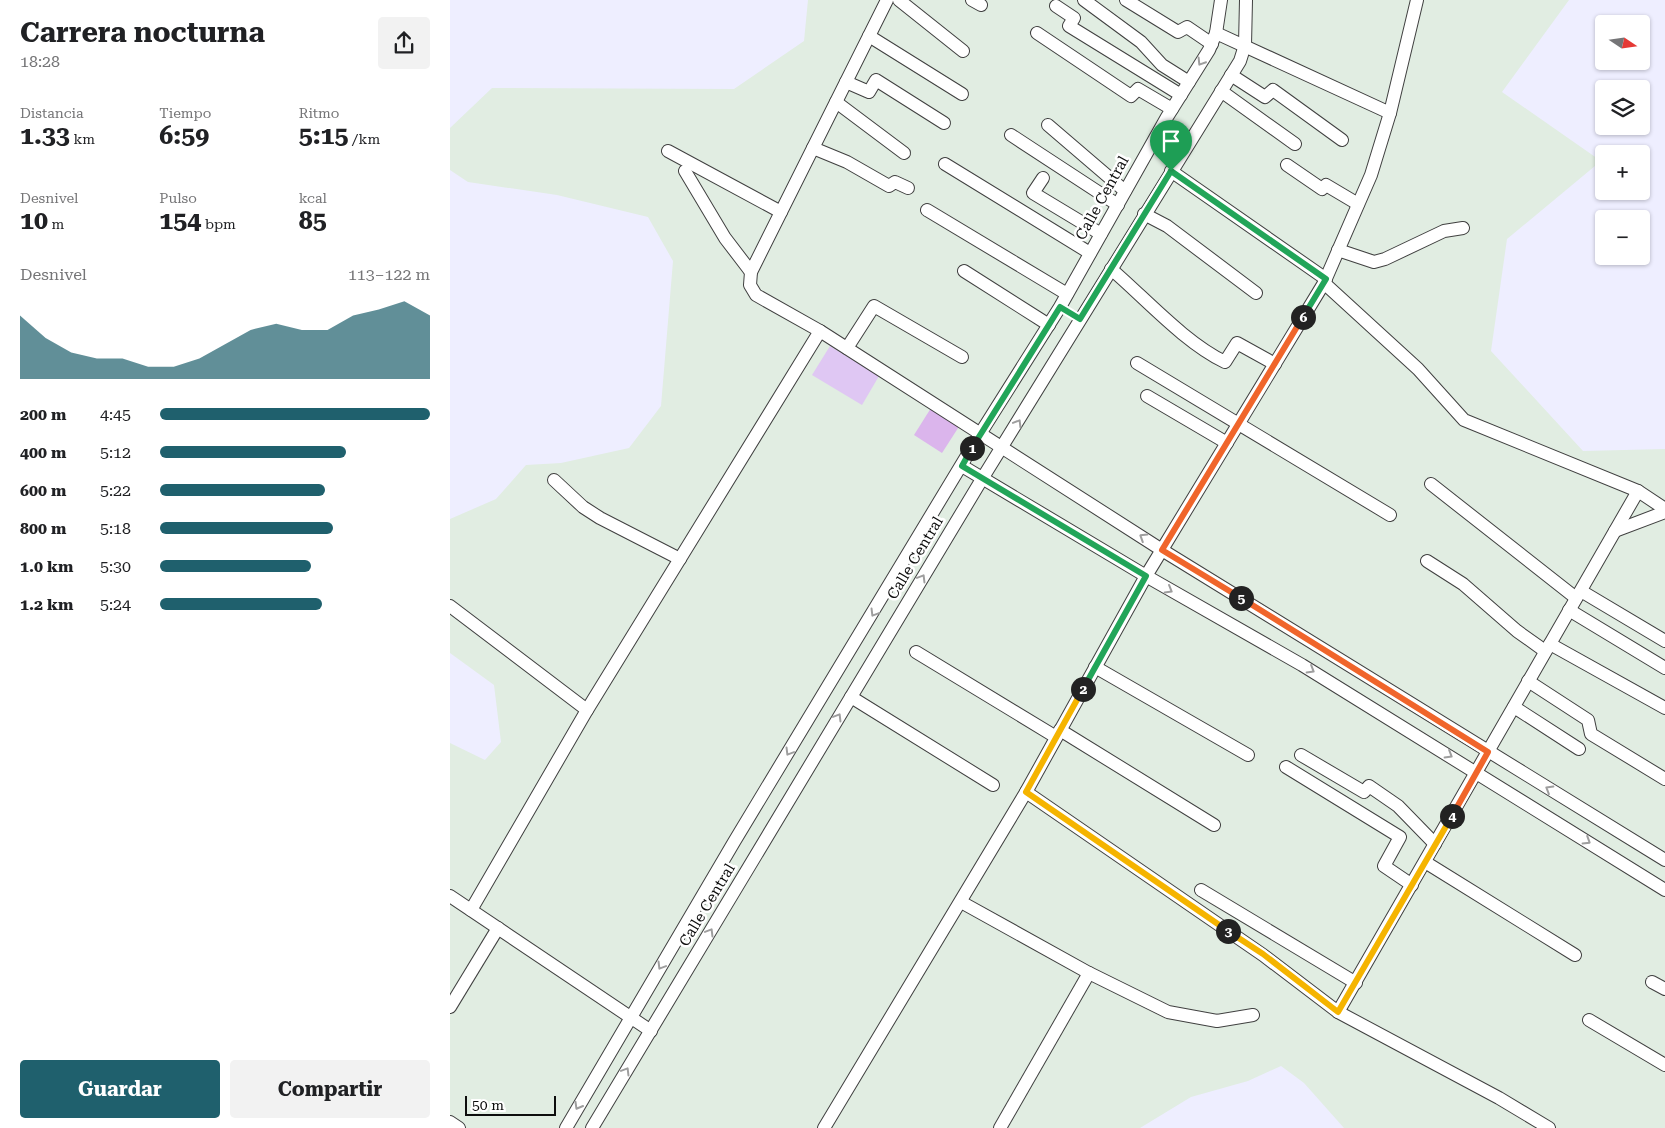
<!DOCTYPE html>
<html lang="es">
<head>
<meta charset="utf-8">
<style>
  :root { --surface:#fff; --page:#f2f2f2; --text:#202124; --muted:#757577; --accent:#1f606d }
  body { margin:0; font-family:"Roboto Serif",serif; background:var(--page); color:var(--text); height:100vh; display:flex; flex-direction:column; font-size:19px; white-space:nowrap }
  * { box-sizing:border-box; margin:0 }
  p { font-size:16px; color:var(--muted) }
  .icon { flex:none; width:28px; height:28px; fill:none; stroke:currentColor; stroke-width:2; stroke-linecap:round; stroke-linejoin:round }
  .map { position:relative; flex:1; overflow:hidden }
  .drawer { display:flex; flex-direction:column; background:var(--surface); width:450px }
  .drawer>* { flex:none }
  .needle { width:32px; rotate:103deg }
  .tools { position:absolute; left:1145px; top:15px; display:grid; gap:10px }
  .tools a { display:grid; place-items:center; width:55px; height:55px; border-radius:5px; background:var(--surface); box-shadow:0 1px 4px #0004; font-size:25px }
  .scale { position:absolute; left:15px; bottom:12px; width:91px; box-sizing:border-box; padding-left:5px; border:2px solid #0d0d0d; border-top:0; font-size:14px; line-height:18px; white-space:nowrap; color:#0d0d0d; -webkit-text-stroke:4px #fff; paint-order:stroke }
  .pin { position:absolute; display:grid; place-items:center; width:42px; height:42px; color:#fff; margin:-51px -21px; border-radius:50% 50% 50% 0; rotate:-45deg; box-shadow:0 0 5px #0007 }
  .pin .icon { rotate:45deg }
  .km { position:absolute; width:25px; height:25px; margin:-12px; border-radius:50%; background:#222; color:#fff; font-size:14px; line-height:25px; text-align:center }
  .round { display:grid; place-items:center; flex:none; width:52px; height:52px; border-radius:5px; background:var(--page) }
  .head { display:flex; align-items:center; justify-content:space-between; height:85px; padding:0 20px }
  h1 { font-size:28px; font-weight:700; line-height:38px }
  .stats { display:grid; grid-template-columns:repeat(3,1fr); gap:8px; height:85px; padding:5px 20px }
  .stats div { display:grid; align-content:center }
  .stats b { font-size:25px; font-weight:700 }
  .stats small { font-size:14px; font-weight:400 }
  .stats p { font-size:14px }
  .chart { height:140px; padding:10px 20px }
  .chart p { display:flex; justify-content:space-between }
  .chart svg { width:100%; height:90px; margin-top:5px; fill:var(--accent); opacity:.7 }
  .action { display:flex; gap:10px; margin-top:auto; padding:10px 20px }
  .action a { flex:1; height:58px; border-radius:5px; background:var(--accent); color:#fff; font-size:20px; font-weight:700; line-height:58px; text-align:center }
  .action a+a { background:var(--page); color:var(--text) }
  ul { padding:0 20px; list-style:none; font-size:16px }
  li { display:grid; grid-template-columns:80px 60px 1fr; align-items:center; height:38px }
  li i { height:12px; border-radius:6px; background:var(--accent) }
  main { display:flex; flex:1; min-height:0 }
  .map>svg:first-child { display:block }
</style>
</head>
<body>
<main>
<section class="drawer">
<div class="head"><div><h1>Carrera nocturna</h1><p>18:28</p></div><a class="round"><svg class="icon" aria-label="share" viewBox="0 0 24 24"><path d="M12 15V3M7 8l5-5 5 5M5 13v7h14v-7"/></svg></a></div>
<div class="stats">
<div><p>Distancia</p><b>1.33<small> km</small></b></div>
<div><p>Tiempo</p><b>6:59</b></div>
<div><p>Ritmo</p><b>5:15<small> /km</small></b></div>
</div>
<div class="stats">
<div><p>Desnivel</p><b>10<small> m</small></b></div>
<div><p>Pulso</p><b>154<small> bpm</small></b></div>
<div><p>kcal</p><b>85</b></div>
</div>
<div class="chart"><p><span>Desnivel</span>113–122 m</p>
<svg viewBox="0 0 160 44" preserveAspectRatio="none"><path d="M0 44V13L10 24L20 31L30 34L40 34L50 38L60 38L70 34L80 27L90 20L100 17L110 20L120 20L130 13L140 10L150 6L160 13V44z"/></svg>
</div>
<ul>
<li><b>200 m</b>4:45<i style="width:100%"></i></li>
<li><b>400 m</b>5:12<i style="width:69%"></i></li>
<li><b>600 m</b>5:22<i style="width:61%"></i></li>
<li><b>800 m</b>5:18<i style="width:64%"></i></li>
<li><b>1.0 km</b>5:30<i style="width:56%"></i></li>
<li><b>1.2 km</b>5:24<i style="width:60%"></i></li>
</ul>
<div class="action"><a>Guardar</a><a>Compartir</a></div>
</section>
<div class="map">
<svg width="1215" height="1128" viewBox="0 0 1215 1128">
  <rect width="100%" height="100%" fill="#eef"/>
  <polygon fill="#e1ede2" points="358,0 1119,0 1052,92 1151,161 1057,239 1041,351 1133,451 1215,449 1215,1128 894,1128 854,1083 831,1066 798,1081 741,1097 690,1128 0,1128 0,743 35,760 51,742 44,685 0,653 0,519 46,499 76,465 111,463 179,448 211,406 223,261 198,217 107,195 18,182 0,170 0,128 42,88 284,89 354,41"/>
  <polygon fill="#dbb5ec" points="481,408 510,425 492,453 464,435"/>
  <polygon fill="#dfc7f3" points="380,346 429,376 412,405 362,375"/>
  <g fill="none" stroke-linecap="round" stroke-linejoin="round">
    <g stroke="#404040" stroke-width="14">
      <g id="minor">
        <polyline points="437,0 301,272 300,285 306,295 370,331 712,550 1215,860"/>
        <polyline points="449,0 513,51"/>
        <polyline points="522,0 531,5"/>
        <polyline points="634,0 691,42 712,65 739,82"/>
        <polyline points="676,0 728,32 737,27 762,44"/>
        <polyline points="606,6 624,18 619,26 731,95"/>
        <polyline points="587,33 681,96 688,89 722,109"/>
        <polyline points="766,33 940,113"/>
        <polyline points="419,36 512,94"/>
        <polyline points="781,75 815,97 823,90 892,140"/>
        <polyline points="396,82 419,92 426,80 494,123"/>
        <polyline points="771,91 845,144"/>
        <polyline points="386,102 454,153"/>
        <polyline points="598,125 675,191"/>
        <polyline points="561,135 668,205"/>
        <polyline points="363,148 397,162 439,186 445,182 458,188"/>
        <polyline points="218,151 331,212"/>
        <polyline points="495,164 640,253"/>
        <polyline points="837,165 872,189 876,185 908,204"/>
        <polyline points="235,171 275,238 301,272"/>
        <polyline points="721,171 876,279"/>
        <polyline points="593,178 583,193 651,234"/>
        <polyline points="477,210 617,294"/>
        <polyline points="694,214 717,226 806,293"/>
        <polyline points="888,250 924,262 935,259 994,231 1013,228"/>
        <path d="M661,269C695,298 735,343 775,362L787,343L825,364"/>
        <polyline points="514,271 599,325"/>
        <polyline points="874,283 968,369 1014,420 1188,491 1215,509"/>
        <polyline points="397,348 424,306 512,357"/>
        <polyline points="687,363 940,515"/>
        <polyline points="697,396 777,443"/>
        <polyline points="512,466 696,576 852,665 1215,890"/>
        <polyline points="104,480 133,507 150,518 230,559"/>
        <polyline points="981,484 1126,598"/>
        <polyline points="1165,531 1215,512"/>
        <polyline points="977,561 1013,584 1067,631 1095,651"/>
        <polyline points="1131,591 1215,641"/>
        <polyline points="0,606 137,710"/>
        <polyline points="1119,610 1215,668"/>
        <polyline points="1100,644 1215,708"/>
        <polyline points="466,652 606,737"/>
        <polyline points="645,667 798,755"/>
        <polyline points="1078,681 1138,720 1141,734 1215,779"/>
        <polyline points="401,697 543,785"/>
        <polyline points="1064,707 1129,749"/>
        <polyline points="610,730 764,825"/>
        <polyline points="851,755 914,792 919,786 948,806 985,844"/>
        <polyline points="836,767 950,837 934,866 962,885"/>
        <polyline points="576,792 813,955 888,1012 1049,1098 1099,1128"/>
        <polyline points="975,862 1125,955"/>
        <polyline points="751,890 906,983"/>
        <polyline points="0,896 201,1031"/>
        <polyline points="511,902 639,973 718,1012 767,1021 803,1015"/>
        <polyline points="21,910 137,710 370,331"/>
        <polyline points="1202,982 1215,989"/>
        <polyline points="0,1007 48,928"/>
        <polyline points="888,1012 1188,491"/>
        <polyline points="1139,1020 1215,1065"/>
        <polyline points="0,1122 9,1128"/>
        <polyline points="116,1128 284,842 530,434 610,307 717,117 759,50 766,33 771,0"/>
        <polyline points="142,1128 532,479 790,61 795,45 796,0"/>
        <polyline points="374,1128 576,792 696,576 874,283 921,175 940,113 967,0"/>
        <polyline points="550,1128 639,973"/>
      </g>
    </g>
    <use href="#minor" stroke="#fff" stroke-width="12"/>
  </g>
  <defs><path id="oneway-chevron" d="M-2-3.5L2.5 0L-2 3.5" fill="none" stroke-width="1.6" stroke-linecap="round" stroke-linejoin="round" transform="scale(1.25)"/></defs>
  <g stroke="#9e9e9e">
    <use href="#oneway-chevron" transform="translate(751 62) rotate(122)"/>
    <use href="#oneway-chevron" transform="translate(568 423) rotate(-59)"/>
    <use href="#oneway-chevron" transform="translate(693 537) rotate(-148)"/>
    <use href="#oneway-chevron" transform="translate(472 578) rotate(-59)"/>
    <use href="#oneway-chevron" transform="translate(719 590) rotate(30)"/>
    <use href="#oneway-chevron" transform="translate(424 613) rotate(121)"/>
    <use href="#oneway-chevron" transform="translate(861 670) rotate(31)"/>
    <use href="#oneway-chevron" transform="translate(388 717) rotate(-59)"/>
    <use href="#oneway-chevron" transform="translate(339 752) rotate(121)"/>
    <use href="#oneway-chevron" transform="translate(999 755) rotate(31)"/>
    <use href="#oneway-chevron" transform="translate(1099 789) rotate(-149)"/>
    <use href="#oneway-chevron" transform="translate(1137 841) rotate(32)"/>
    <use href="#oneway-chevron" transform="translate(260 932) rotate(-59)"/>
    <use href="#oneway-chevron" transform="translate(211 966) rotate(121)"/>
    <use href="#oneway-chevron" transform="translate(176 1071) rotate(-59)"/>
    <use href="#oneway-chevron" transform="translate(128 1106) rotate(120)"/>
  </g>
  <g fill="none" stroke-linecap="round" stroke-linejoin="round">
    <g stroke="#fff" stroke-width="10">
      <polyline id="split-1" points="522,448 610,307 630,319 721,171"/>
    </g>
    <g stroke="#fff" stroke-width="10">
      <polyline id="split-2" points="522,448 512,466 696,576 633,689"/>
    </g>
    <g stroke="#fff" stroke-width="10">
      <polyline id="split-3" points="633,689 576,792 778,931"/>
    </g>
    <g stroke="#fff" stroke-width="10">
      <polyline id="split-4" points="778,931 813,954 888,1012 1002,816"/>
    </g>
    <g stroke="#fff" stroke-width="10">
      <polyline id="split-5" points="791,598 1038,752 1002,816"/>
    </g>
    <g stroke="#fff" stroke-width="10">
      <polyline id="split-6" points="791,598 712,550 853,317"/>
    </g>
    <g stroke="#fff" stroke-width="10">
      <polyline id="split-7" points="721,171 876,279 853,317"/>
    </g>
    <use href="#split-1" stroke="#22a559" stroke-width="6"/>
    <use href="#split-2" stroke="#22a559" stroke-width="6"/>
    <use href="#split-3" stroke="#f5b400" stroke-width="6"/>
    <use href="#split-4" stroke="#f5b400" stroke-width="6"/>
    <use href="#split-5" stroke="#f0652b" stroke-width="6"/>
    <use href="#split-6" stroke="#f0652b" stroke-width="6"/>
    <use href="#split-7" stroke="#22a559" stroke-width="6"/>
  </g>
  <g text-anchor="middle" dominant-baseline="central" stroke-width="5" stroke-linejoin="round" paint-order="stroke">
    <g font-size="15" fill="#0d0d0d" stroke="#fff">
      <text transform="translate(652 198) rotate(-61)">Calle Central</text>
      <text transform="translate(465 558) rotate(-59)">Calle Central</text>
      <text transform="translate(257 905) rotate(-59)">Calle Central</text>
    </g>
  </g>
</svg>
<div class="tools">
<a><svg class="needle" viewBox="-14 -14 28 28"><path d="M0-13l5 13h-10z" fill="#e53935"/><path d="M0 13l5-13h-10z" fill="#757577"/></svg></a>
<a><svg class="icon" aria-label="layers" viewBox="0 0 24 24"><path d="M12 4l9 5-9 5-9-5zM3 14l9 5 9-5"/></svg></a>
<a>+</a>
<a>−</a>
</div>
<div class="scale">50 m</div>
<div class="pin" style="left:721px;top:171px;background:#1e9e55"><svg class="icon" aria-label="arrive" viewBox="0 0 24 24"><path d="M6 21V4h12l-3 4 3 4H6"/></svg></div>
<b class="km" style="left:522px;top:448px">1</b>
<b class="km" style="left:633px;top:689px">2</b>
<b class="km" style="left:778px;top:931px">3</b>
<b class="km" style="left:1002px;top:816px">4</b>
<b class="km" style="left:791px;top:598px">5</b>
<b class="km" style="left:853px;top:317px">6</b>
</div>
</main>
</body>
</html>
